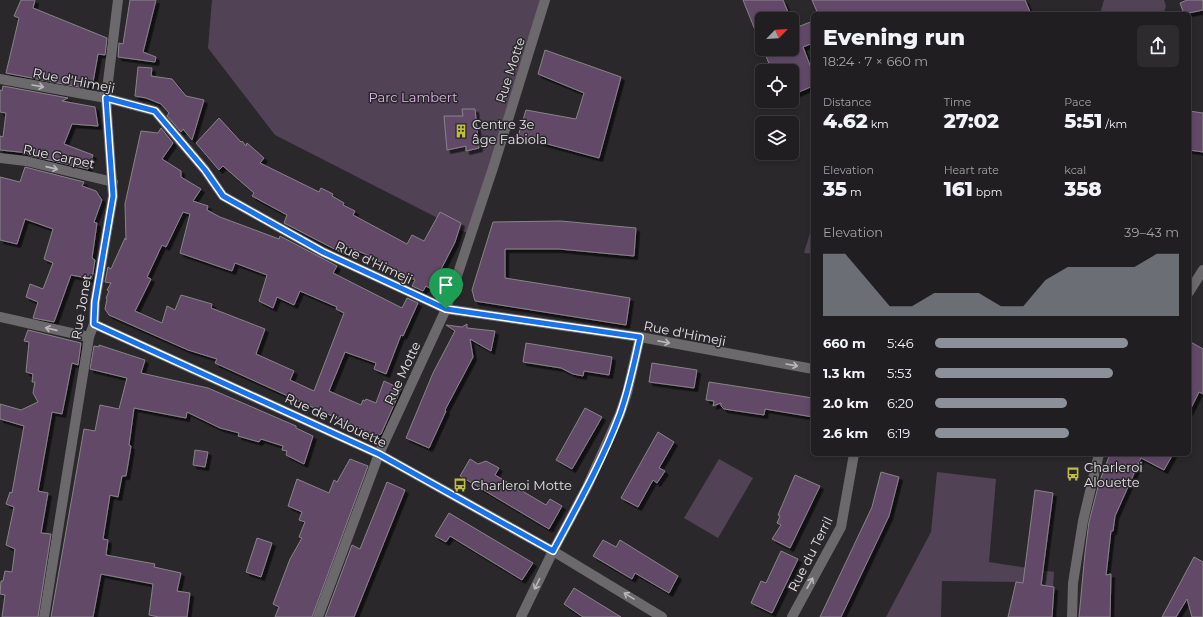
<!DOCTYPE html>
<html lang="en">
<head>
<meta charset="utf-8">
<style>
  :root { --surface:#201e21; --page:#2d2b2e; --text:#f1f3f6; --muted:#a2a2a5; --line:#3d3c3f; --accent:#8c9099 }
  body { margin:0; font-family:Montserrat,sans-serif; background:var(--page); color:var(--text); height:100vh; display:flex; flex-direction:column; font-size:15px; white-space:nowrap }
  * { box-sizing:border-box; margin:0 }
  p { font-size:13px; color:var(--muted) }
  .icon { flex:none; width:22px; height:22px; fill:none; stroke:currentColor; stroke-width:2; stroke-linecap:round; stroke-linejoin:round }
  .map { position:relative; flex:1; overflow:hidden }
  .details { position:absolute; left:811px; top:12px; width:380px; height:444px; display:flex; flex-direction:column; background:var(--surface); border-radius:6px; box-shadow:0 2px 6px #0003,0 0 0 1px var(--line) }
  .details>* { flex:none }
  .needle { width:26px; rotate:65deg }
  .tools { position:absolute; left:755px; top:12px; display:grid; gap:8px }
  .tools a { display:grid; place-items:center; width:44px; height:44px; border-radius:6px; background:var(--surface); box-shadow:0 2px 6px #0003,0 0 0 1px var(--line); font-size:20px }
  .pin { position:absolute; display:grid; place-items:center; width:34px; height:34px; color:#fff; margin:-41px -17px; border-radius:50% 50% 50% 0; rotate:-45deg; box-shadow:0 0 4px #0007 }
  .pin .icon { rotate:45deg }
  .round { display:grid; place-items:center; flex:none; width:42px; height:42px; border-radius:6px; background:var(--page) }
  .overview { display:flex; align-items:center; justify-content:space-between; height:68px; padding:0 12px }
  h1 { font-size:22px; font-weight:800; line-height:30px }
  .figures { display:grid; grid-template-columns:repeat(3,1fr); gap:6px; height:68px; padding:4px 12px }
  .figures div { display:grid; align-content:center }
  .figures b { font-size:20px; font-weight:800 }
  .figures small { font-size:11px; font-weight:400 }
  .figures p { font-size:11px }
  .chart { height:112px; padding:8px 12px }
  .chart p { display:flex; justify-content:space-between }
  .chart svg { width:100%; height:72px; margin-top:4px; fill:var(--accent); opacity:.7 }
  ul { padding:0 12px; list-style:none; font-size:13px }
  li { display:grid; grid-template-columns:64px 48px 1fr; align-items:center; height:30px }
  li i { height:10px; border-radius:5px; background:var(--accent) }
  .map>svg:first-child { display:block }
</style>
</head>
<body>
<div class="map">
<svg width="1203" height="617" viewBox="0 0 1203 617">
  <defs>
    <filter id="shadow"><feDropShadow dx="3.5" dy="3.5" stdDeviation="0" flood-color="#0009"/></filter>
  </defs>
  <rect width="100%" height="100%" fill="#2b282c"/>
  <g fill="#514355">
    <polygon points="212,0 545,0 471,235 275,135 208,48"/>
    <polygon points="1104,0 1164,0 1166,6 1163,14 1100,14"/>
    <polygon points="813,223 813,254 804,253"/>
    <polygon points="719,459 753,478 718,538 684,518"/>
    <polygon points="937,472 996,479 989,562 1054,572 1053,587 1016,582 942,581 941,617 886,617 931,532"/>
  </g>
  <g fill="#624a68" stroke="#878388" fill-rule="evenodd" filter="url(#shadow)">
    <polygon points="21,0 35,0 33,8 107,38 105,55 98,54 93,82 84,88 6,73 19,18 14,16"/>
    <polygon points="130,0 156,0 143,52 156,57 155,62 118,57 119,43 123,44"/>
    <polygon points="743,0 783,0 791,19 762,19 761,45"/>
    <polygon points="812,0 1025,0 1031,14 818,14"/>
    <polygon points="1187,0 1203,0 1203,10 1184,14 1180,3"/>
    <polygon points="813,21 813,43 803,47 813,73 813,86 792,95 792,71 772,71 763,49 792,49 792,23 795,28"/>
    <polygon points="545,50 621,77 599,158 518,136 526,110 576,119 584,93 538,74"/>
    <polygon points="138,67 152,68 151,76 172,79 186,96 204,100 192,140 183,129 181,132 167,116 169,113 161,104 146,98 135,96"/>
    <polygon points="3,86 68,98 62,101 95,107 98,126 72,124 64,144 93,155 88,169 28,155 29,153 0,150 0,136 3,137 6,113 0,112 0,90 2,91"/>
    <polygon points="462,109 475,109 479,148 466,151 466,146 447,150 444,116 463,116"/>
    <polygon points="1189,111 1203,113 1203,152 1189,150"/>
    <polygon points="219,118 241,142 242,141 246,146 247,143 264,158 260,163 319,192 321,188 333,194 332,196 344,203 343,205 355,211 353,215 407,244 412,235 424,241 440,212 461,223 455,242 431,289 426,286 423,291 412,286 415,280 365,254 348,247 344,254 284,223 287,215 252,196 254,193 223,166 219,170 196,143"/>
    <path d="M161,128L173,143L162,159L181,171V177L201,189L193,201L208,206L207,210L220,217L279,239L280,236L337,266L333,273L402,308L407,298L418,303L403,336L401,335L386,374L374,369L376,363L345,352L329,391L361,405L363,400L365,401L366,399L376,403L384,381L401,389L381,434L376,436L215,363L217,359L188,350L109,315L105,309L107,299L106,298L109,291L107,290L111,283L105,282L108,267L111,269L125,238L126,240L125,204L141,131L158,133ZM183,212L190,214L180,253L232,271L235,263L267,275L259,301L273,308L277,297L294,305L300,291L337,307L336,309L344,313L314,391L290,380L294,371L256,354L265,329L211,308L212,304L181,295L175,310L167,306L162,323L135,311L151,279L147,277L162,245L166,247Z"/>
    <polygon points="25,167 84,182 82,186 96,191 102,200 94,222 97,223 92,258 95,260 92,279 71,275 54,322 33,318 38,302 26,297 30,284 43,289 53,263 44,259 53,229 25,219 17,244 0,240 0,177 20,182"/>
    <polygon points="561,221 636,228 634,256 559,249 505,249 505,278 630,298 626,325 475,301 472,290 493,222"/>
    <polygon points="467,324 467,328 495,331 491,351 470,339 473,357 445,410 446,411 429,448 406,438 433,373 455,331 446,325 462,327"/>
    <polygon points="28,330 81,343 78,365 72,363 62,414 52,412 38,491 48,493 41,533 51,534 38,617 2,617 5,595 0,594 1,581 3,581 5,571 12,572 15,549 6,545 14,507 6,504 10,492 12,493 24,426 0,419 0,404 21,410 38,402 33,393 35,382 32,382 33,374 26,372 29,342 24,341"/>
    <polygon points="1189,341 1203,349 1203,394 1199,392 1189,412"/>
    <polygon points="526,343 612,357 609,375 584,371 583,376 573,374 561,368 523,362"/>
    <polygon points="99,345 145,360 141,373 208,388 296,426 296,428 313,436 304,464 286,455 287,451 282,450 283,446 261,439 259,442 238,436 239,433 220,428 187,412 186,418 134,408 129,445 131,446 126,476 122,476 118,497 110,495 103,539 108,540 106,555 155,564 154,567 181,573 177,591 190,593 187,617 159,617 149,615 153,584 101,574 93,617 51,617 84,429 95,431 100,405 119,409 127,378 90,369 94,346 99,347"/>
    <polygon points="652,363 697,370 694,388 649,382"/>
    <polygon points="709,382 813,398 813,417 765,409 764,415 724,409 721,406 721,403 713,406 714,401 706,400"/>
    <polygon points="585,408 602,417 572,469 556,460"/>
    <polygon points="658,432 674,442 659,468 665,471 657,483 653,480 638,507 621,498"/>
    <polygon points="195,450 208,452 205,467 193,465"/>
    <polygon points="1110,454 1173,454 1164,470 1141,458 1115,516 1113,531 1111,531 1106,575 1111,574 1110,617 1079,617 1085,553 1089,522 1099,483"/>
    <polygon points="350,459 368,466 312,617 275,617 279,607 273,604 290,559 302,538 299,537 305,522 299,520 302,512 288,506 297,479 329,493 334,480 337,482"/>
    <polygon points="470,459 478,464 486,461 499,468 495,475 546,505 550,499 562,506 549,529 460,476"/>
    <polygon points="881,472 899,477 889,516 841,617 820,617 872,507"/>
    <polygon points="795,475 820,486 790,548 772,539 781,525 777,523 780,516 778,515"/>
    <polygon points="387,482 405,490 354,617 325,617 352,545 360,549"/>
    <polygon points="1035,490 1053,493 1041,585 1054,587 1052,617 1008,617 1016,582 1023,583"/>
    <polygon points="449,513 533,563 522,580 450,536 446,542 435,536"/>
    <polygon points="257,538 272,543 261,577 246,572"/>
    <polygon points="603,540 616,547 620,540 678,576 669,593 635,573 632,579 593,556"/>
    <polygon points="781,551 798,559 772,613 751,603 761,581 766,583"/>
    <polygon points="1194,557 1203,562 1203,617 1192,617 1187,599 1176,617 1162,617"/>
    <polygon points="574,588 595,601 621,617 583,617 564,604"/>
  </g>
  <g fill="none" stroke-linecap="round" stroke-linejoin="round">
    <g stroke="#6b696c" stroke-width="10">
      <polyline points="0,79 106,98 155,111 205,170 223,196 323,252 446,309 640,337 813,369"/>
      <polyline points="0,158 26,161 113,182"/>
      <polyline points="1189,292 1203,270"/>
      <polyline points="0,317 89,337"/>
      <polyline points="94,324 379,454 553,551 662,617"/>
      <polyline points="44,617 89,337 94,324 95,302 113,196 106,98 118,0"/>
      <polyline points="318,617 379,454 446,309 493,168 545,0"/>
      <polyline points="521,617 553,551 587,487 620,414 627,393 640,337"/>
      <polyline points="792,617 841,527 854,454"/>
      <polyline points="1072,617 1073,583 1083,521 1099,454"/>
    </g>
  </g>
  <defs><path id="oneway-shaft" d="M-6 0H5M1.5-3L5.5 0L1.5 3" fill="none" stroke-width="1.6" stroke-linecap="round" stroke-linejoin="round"/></defs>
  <g stroke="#bab8bb">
    <use href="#oneway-shaft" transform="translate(38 86) rotate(10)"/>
    <use href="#oneway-shaft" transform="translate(52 168) rotate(13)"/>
    <use href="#oneway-shaft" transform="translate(51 329) rotate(-167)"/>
    <use href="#oneway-shaft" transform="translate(664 342) rotate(11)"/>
    <use href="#oneway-shaft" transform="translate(792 365) rotate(10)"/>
    <use href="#oneway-shaft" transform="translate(810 583) rotate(-61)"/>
    <use href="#oneway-shaft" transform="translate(537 584) rotate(116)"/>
    <use href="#oneway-shaft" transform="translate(629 596) rotate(-148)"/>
  </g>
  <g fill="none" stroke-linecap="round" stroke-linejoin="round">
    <g stroke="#fff" stroke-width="8">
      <path id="route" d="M106,98L155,111L205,170L223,196L323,252L446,309L640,337C634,363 629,389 620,414C602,462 577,506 553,551L379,454L94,324L95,302L113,196Z"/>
    </g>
    <use href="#route" stroke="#1a73e8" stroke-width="5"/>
  </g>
  <defs>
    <g id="building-bare" transform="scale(1.08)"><path d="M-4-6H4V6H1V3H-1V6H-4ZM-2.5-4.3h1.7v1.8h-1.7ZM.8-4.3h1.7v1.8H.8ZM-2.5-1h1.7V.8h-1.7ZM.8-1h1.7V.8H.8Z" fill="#bfbe42" stroke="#2b282c" stroke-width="2.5" paint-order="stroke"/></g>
    <g id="bus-bare" transform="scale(1.08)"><path d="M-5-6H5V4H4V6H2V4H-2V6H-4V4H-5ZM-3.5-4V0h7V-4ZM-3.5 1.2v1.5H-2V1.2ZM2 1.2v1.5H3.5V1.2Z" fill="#bfbe42" stroke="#2b282c" stroke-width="2.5" paint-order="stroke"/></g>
  </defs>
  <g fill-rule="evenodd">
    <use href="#building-bare" x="461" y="131"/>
    <use href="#bus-bare" x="1073" y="474"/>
    <use href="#bus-bare" x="460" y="485"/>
  </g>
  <g text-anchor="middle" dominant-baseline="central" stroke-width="3" stroke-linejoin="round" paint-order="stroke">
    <g font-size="13" fill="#e4e2e5" stroke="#2b282c">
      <text transform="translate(510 70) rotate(-72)">Rue Motte</text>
      <text transform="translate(74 80) rotate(11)">Rue d'Himeji</text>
      <text transform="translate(59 156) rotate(12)">Rue Carpet</text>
      <text transform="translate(374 262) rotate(25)">Rue d'Himeji</text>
      <text transform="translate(81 307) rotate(-80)">Rue Jonet</text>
      <text transform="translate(685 333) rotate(11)">Rue d'Himeji</text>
      <text transform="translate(402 373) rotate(-65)">Rue Motte</text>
      <text transform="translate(336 420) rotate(25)">Rue de l'Alouette</text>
      <text transform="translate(810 554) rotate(-63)">Rue du Terril</text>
    </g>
    <g font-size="13" fill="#deb3e9" stroke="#2b282c">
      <text x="413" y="97">Parc Lambert</text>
    </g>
    <g font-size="13" fill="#e4e2e5" stroke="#2b282c" text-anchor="start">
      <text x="472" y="124">Centre 3e<tspan x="472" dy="15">âge Fabiola</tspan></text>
      <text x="1084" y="467">Charleroi<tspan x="1084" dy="15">Alouette</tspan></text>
      <text x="471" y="485">Charleroi Motte</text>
    </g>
  </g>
</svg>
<div class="tools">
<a><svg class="needle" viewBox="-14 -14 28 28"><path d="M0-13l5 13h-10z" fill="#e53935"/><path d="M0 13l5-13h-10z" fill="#a2a2a5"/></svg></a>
<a><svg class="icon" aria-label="locate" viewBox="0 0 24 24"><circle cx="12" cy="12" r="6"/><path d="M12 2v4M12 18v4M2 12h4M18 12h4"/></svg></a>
<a><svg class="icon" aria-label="layers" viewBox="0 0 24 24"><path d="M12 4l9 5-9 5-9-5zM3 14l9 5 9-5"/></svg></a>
</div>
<div class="pin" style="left:446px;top:309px;background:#1e9e55"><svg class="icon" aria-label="arrive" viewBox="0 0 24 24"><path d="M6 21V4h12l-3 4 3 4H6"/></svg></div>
<section class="details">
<div class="overview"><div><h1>Evening run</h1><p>18:24 · 7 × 660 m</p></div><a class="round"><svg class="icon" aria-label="share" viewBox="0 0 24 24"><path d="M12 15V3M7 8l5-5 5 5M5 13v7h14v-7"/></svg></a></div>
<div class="figures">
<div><p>Distance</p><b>4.62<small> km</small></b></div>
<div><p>Time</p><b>27:02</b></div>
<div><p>Pace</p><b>5:51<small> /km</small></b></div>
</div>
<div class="figures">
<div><p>Elevation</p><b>35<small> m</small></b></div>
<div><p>Heart rate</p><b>161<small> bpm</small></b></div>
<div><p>kcal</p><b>358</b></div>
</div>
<div class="chart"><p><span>Elevation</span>39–43 m</p>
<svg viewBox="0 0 160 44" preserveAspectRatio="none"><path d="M0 44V6L10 6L20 22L30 38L40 38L50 30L60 30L70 30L80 38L90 38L100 22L110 14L120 14L130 14L140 14L150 6L160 6V44z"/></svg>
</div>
<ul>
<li><b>660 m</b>5:46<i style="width:79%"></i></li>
<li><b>1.3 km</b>5:53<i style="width:73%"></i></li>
<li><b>2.0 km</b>6:20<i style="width:54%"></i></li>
<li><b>2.6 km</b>6:19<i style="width:55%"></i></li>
</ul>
</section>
</div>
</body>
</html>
